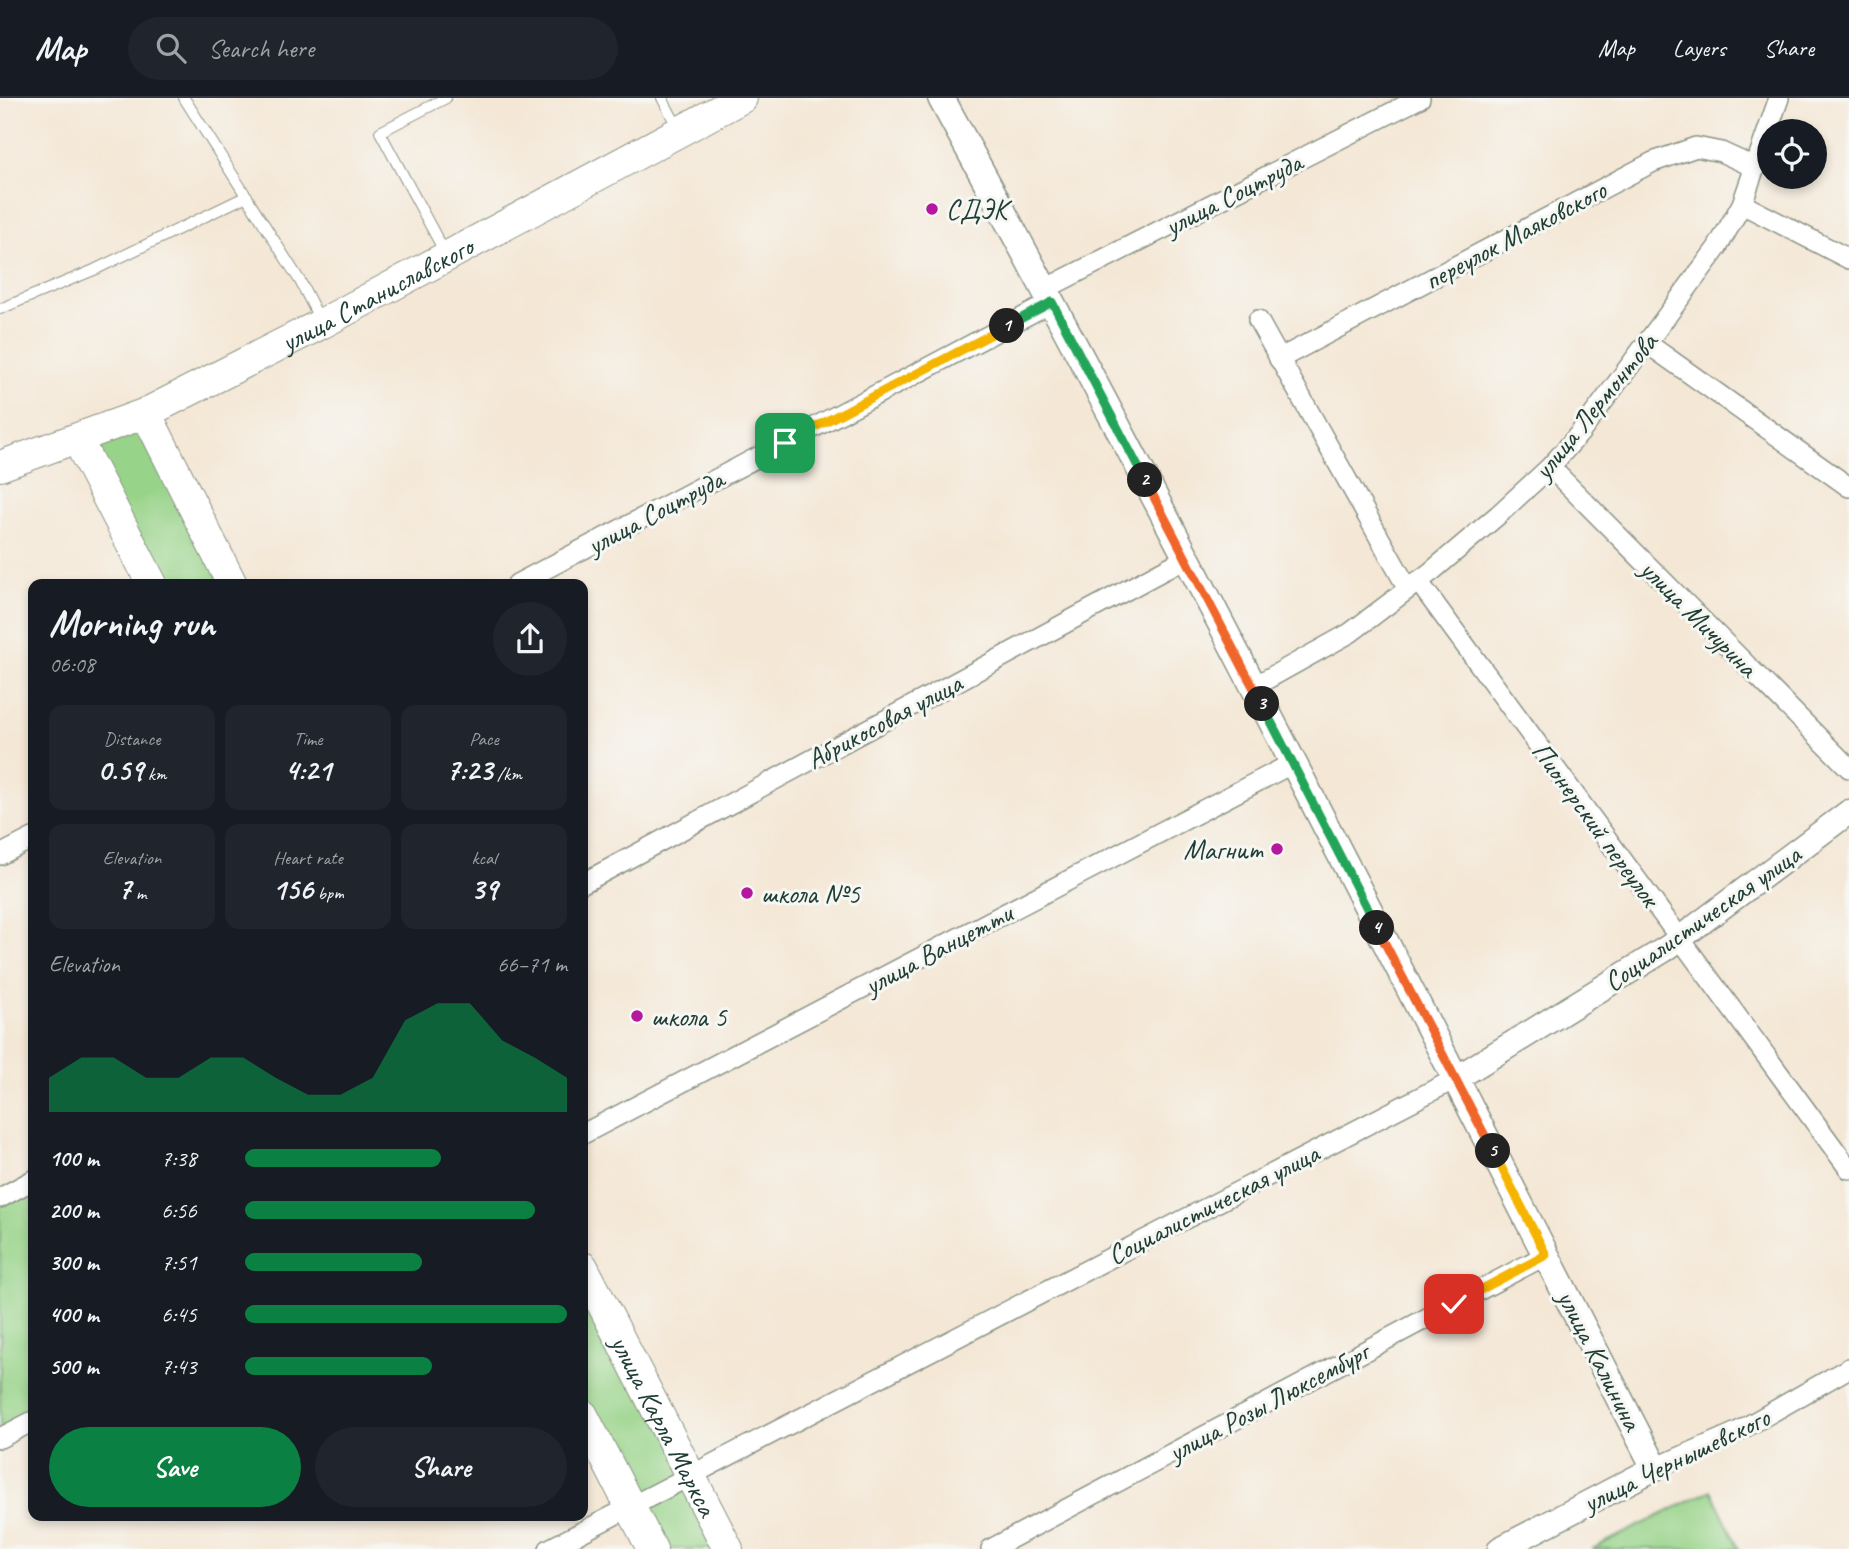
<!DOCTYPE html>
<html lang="en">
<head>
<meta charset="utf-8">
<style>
  :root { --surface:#171b24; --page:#20242c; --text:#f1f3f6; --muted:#9ea1a6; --line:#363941; --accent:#0b8043 }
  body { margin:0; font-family:Caveat,sans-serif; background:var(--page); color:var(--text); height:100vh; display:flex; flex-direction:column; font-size:26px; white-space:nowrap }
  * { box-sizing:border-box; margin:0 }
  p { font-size:23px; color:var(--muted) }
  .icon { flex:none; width:38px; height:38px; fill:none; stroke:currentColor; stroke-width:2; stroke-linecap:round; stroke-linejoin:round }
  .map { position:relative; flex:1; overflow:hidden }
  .side { position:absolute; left:28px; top:481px; width:560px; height:942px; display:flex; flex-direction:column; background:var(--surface); border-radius:14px; box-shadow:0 4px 10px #0003 }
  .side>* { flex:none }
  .tools { position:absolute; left:1757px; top:21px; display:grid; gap:14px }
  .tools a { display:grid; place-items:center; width:70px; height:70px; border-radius:50%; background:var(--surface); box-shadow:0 4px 10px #0003; font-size:35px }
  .pin { position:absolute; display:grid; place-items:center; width:60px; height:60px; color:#fff; margin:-30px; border-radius:14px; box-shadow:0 4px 10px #0006 }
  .km { position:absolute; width:35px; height:35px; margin:-18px; border-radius:50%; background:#222; color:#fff; font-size:19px; line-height:35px; text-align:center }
  .round { display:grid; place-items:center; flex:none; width:74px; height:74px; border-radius:37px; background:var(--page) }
  .head { display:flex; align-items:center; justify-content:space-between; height:119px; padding:0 21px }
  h1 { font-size:38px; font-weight:600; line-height:52px }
  .stats { display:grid; grid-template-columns:repeat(3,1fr); gap:10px; height:119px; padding:7px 21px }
  .stats div { display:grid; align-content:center; border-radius:14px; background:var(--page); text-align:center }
  .stats b { font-size:30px; font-weight:600 }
  .stats small { font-size:19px; font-weight:400 }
  .stats p { font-size:19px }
  .chart { height:196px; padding:14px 21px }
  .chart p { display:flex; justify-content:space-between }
  .chart svg { width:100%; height:126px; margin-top:7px; fill:var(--accent); opacity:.7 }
  .button { display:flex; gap:14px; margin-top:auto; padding:14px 21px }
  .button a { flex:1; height:80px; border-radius:42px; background:var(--accent); color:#fff; font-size:28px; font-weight:600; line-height:80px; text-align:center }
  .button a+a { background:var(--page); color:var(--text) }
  ul { padding:0 21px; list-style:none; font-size:23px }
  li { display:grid; grid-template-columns:112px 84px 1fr; align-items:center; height:52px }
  li i { height:18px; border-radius:9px; background:var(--accent) }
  header { display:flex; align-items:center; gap:42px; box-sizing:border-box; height:98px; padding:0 35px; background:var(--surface); border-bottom:2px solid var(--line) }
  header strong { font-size:33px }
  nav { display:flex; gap:38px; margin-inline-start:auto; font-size:24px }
  .search { width:490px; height:63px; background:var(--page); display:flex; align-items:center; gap:18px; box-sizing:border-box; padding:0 24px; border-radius:38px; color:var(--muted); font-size:26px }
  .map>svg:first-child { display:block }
</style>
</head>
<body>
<header>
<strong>Map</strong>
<div class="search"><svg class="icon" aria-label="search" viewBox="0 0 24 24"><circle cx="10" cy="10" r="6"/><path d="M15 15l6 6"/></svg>Search here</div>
<nav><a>Map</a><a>Layers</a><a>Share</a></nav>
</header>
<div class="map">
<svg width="1849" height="1451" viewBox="0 0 1849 1451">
  <rect width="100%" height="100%" fill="#f6f6f2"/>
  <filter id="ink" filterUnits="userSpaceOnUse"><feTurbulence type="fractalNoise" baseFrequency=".0143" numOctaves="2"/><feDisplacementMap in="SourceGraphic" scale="14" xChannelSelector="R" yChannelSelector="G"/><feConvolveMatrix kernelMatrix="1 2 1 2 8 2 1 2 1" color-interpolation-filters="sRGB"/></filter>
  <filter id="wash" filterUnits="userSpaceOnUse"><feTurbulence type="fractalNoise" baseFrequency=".00686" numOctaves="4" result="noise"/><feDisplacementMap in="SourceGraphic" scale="28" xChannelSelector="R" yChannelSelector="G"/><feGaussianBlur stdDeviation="1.57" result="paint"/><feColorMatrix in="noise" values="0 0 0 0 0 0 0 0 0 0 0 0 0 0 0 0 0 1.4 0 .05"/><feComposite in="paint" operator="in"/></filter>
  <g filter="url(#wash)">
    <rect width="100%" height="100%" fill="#f4e7d5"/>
    <g fill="#97d388" stroke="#5b885e" stroke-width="2">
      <polygon points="146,315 234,486 152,486 77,341"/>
      <polygon points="33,1082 33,1323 0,1340 0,1100"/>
      <polygon points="583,1167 728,1451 652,1451 583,1317"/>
      <polygon points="1711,1392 1739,1451 1592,1451"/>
    </g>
  </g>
  <g filter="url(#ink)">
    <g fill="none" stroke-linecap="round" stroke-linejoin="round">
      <g stroke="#8a9284" stroke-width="12">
        <g id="service">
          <polyline points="184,0 300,183 320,222"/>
          <polyline points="662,0 678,30"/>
          <polyline points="445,155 380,34 446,0"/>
          <polyline points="0,211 94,172 247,98"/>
        </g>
      </g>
      <g stroke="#8a9284" stroke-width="22">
        <g id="minor">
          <polyline points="1742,106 1849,161"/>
          <polyline points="1045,191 1420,0"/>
          <polyline points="1258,222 1408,491"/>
          <polyline points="1648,246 1849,389"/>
          <polyline points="1279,261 1653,64 1696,49 1721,54 1756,70"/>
          <polyline points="1550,369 1849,670"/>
          <polyline points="1418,483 1849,1071"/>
          <polyline points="517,486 1052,204"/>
          <polyline points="1253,589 1350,535 1432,473 1498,417 1550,369 1580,335 1717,150 1742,106 1779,0"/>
          <polyline points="0,757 33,740"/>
          <polyline points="583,785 1186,460"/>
          <polyline points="583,1036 1293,665"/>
          <polyline points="0,1100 33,1082"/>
          <polyline points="0,1340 33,1323"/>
          <polyline points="1655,1370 1739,1333 1849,1270"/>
          <polyline points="549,1451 1455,981"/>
          <polyline points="991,1451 1546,1157"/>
        </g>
      </g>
      <g stroke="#8a9284" stroke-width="27">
        <g id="tertiary">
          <polyline points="1455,981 1667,850 1849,714"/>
          <polyline points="1500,1451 1655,1370"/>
        </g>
      </g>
      <g stroke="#8a9284" stroke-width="29">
        <path id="secondary" d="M941,0C1188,452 1420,912 1655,1370"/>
      </g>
      <g stroke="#8a9284" stroke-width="32">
        <g id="primary">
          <polyline points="146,315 232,486"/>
          <polyline points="77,341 152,486"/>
          <path id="s1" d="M0,368L146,315L321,226L742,0"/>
          <path id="s2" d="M583,1169L728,1451"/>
          <polyline points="583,1317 652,1451"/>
        </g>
      </g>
      <use href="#service" stroke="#fff" stroke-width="10"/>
      <use href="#minor" stroke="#fff" stroke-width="19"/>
      <use href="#tertiary" stroke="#fff" stroke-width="24"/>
      <use href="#secondary" stroke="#fff" stroke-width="26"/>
      <use href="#primary" stroke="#fff" stroke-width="30"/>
    </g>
  </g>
  <g fill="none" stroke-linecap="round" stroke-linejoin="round" filter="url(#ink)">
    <g stroke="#fff" stroke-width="14">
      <polyline id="split-1" points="785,345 1007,228"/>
    </g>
    <g stroke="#fff" stroke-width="14">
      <polyline id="split-2" points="1007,228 1052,204 1145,382"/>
    </g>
    <g stroke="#fff" stroke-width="14">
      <polyline id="split-3" points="1145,382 1262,606"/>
    </g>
    <g stroke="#fff" stroke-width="14">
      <polyline id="split-4" points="1262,606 1377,830"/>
    </g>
    <g stroke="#fff" stroke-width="14">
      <polyline id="split-5" points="1377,830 1493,1053"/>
    </g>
    <g stroke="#fff" stroke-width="14">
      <polyline id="split-6" points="1454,1206 1546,1157 1493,1053"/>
    </g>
    <use href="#split-1" stroke="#f5b400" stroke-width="9"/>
    <use href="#split-2" stroke="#22a559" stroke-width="9"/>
    <use href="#split-3" stroke="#f0652b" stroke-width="9"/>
    <use href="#split-4" stroke="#22a559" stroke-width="9"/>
    <use href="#split-5" stroke="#f0652b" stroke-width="9"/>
    <use href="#split-6" stroke="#f5b400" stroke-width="9"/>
  </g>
  <g fill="#b5179e" stroke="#f6f6f2" stroke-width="2.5">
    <circle cx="932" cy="111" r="7"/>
    <circle cx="1277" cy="751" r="7"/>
    <circle cx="747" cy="795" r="7"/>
    <circle cx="637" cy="918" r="7"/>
  </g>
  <g text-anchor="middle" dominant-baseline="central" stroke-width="6" stroke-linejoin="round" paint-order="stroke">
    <g font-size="28" fill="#1f3d34" stroke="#f6f6f2">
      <text transform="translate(1233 96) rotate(-27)">улица Соцтруда</text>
      <text transform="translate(1515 137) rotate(-28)">переулок Маяковского</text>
      <text stroke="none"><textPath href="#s1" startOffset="415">улица Станиславского</textPath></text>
      <text transform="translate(1595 308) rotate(-51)">улица Лермонтова</text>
      <text transform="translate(655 414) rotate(-28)">улица Соцтруда</text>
      <text transform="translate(1699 520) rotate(45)">улица Мичурина</text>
      <text transform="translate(884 623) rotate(-28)">Абрикосовая улица</text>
      <text transform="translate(1596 726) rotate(54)">Пионерский переулок</text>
      <text transform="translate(1702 820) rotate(-35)">Социалистическая улица</text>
      <text transform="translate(938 851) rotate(-28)">улица Ванцетти</text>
      <text transform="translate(1213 1106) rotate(-27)">Социалистическая улица</text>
      <text transform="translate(1600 1262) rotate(63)">улица Калинина</text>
      <text transform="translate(1268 1304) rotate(-28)">улица Розы Люксембург</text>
      <text stroke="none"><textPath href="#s2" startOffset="178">улица Карла Маркса</textPath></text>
      <text transform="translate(1676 1362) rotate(-26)">улица Чернышевского</text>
    </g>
    <g font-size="28" fill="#1f3d34" stroke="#f6f6f2" text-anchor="start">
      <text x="946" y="111">СДЭК</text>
      <text x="1263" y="751" text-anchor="end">Магнит</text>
      <text x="761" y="795">школа №5</text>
      <text x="651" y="918">школа 5</text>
    </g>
  </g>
</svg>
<div class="tools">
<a><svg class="icon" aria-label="locate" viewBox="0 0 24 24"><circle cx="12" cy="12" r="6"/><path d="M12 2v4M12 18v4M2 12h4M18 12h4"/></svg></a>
</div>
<div class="pin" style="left:785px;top:345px;background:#1e9e55"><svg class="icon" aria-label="arrive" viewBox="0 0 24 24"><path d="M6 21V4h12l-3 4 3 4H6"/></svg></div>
<div class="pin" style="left:1454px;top:1206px;background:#d93025"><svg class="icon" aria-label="check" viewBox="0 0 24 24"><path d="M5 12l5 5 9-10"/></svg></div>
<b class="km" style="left:1007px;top:228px">1</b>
<b class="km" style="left:1145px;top:382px">2</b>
<b class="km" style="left:1262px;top:606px">3</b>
<b class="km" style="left:1377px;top:830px">4</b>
<b class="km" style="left:1493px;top:1053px">5</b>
<section class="side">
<div class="head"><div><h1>Morning run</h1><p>06:08</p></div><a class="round"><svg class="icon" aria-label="share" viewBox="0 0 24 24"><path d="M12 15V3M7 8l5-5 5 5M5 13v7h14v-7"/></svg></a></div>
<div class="stats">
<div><p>Distance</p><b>0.59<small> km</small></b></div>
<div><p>Time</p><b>4:21</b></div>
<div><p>Pace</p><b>7:23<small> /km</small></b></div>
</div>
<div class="stats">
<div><p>Elevation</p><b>7<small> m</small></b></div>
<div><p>Heart rate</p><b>156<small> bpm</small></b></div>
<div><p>kcal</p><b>39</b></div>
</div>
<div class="chart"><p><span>Elevation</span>66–71 m</p>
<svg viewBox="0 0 160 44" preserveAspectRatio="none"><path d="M0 44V32L10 25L20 25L30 32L40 32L50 25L60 25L70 32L80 38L90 38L100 32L110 12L120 6L130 6L140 19L150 25L160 32V44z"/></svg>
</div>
<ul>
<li><b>100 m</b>7:38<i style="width:61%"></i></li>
<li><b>200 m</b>6:56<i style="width:90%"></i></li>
<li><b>300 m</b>7:51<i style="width:55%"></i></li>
<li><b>400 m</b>6:45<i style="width:100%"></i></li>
<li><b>500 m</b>7:43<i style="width:58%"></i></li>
</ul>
<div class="button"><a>Save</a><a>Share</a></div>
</section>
</div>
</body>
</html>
